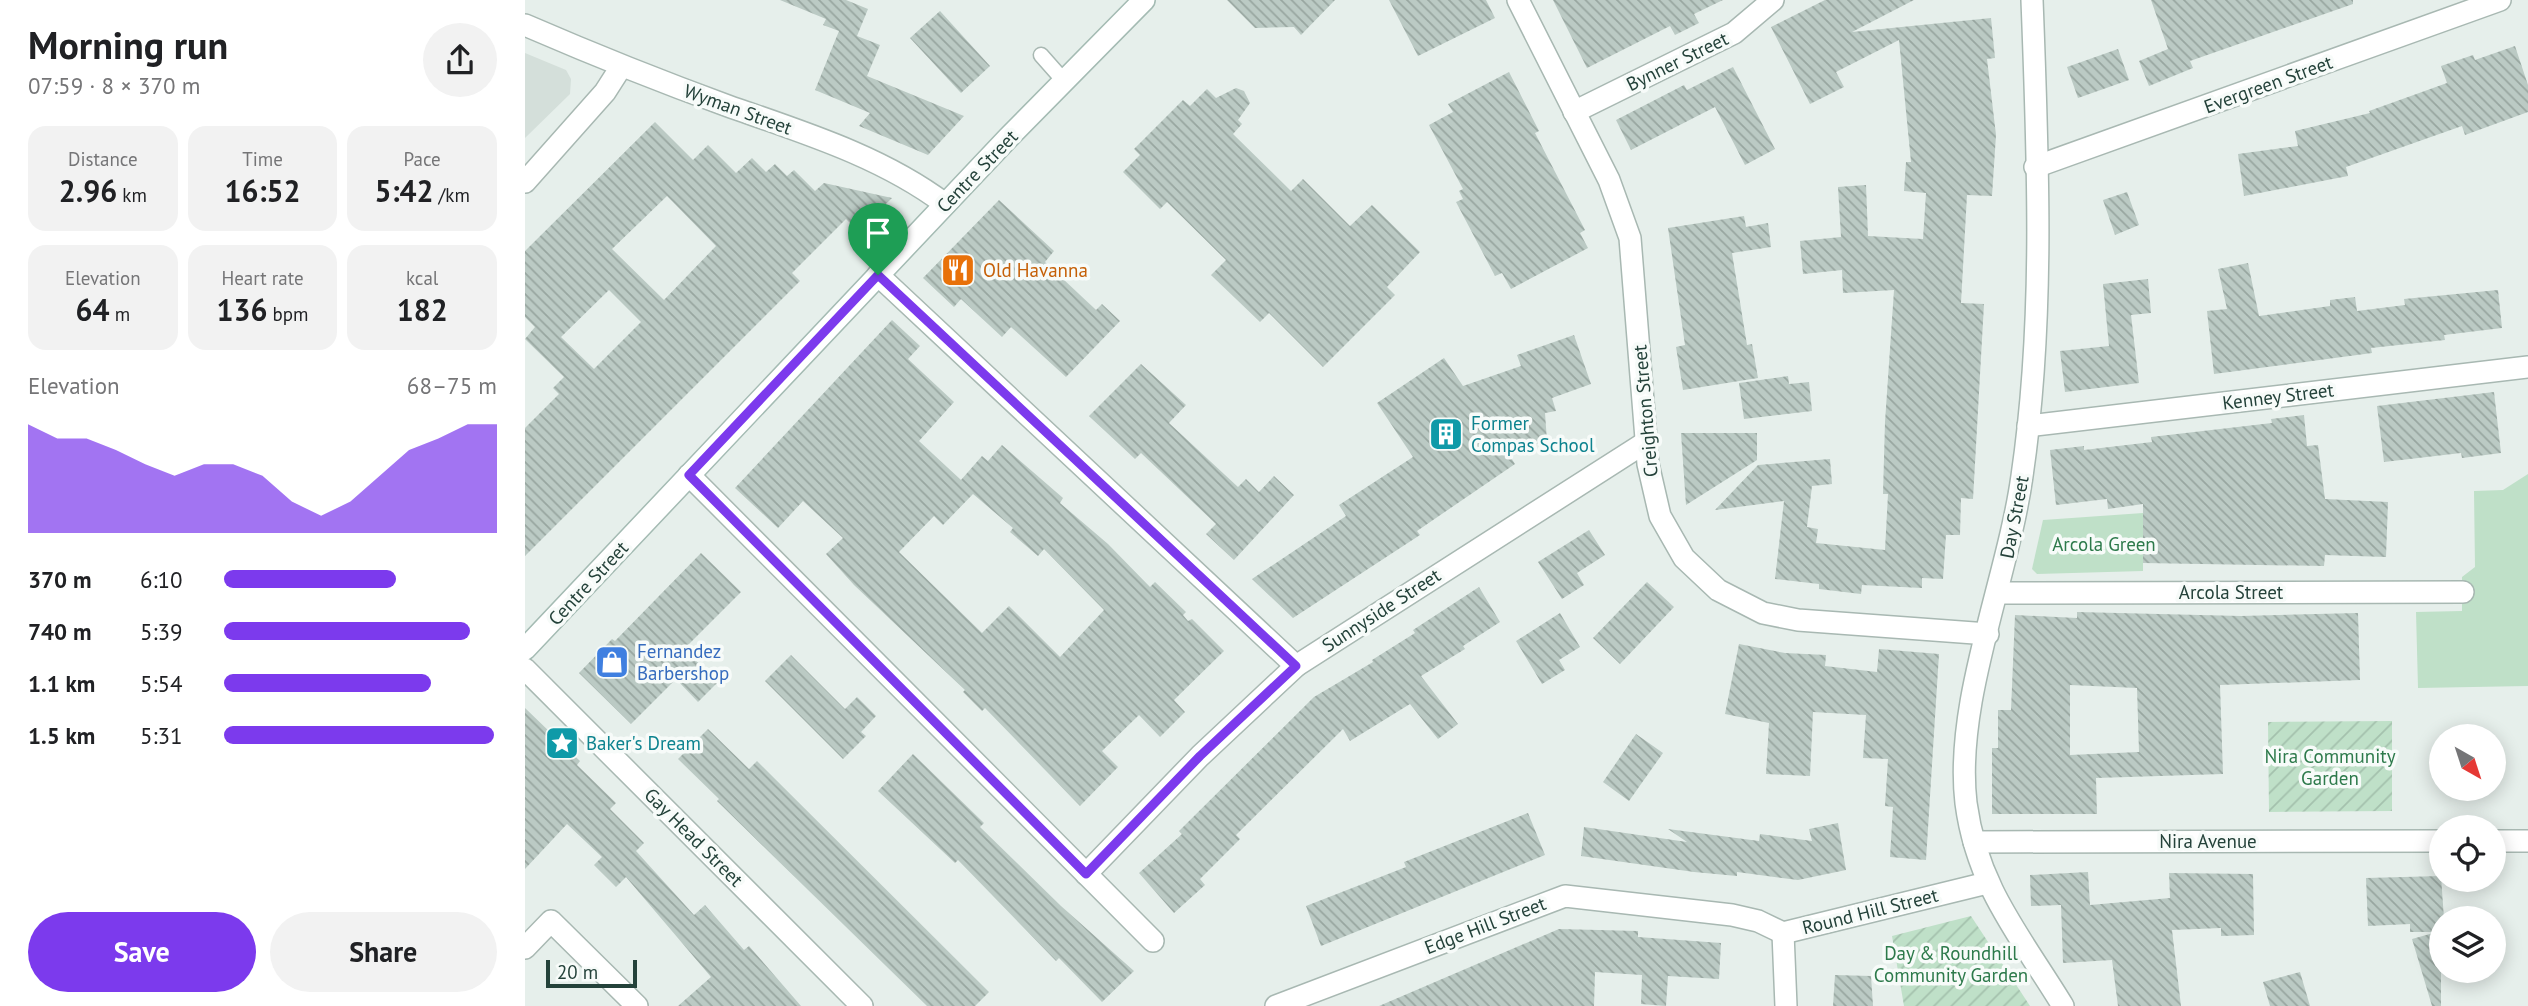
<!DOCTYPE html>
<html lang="en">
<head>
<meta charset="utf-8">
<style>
  :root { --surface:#fff; --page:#f2f2f2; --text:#202124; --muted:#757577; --accent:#7c3aed }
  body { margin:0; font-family:"PT Sans",sans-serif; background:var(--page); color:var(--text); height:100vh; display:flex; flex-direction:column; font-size:26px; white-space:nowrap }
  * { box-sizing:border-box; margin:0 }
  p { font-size:23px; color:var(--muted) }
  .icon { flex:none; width:38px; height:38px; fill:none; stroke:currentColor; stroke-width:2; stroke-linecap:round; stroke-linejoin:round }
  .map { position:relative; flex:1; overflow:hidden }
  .side { display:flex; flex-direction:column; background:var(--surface); width:525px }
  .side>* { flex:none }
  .needle { width:46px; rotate:141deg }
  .fabs { position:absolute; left:1904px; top:724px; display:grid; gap:14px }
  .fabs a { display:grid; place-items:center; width:77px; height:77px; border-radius:50%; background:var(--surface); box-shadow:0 4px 18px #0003; font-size:35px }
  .scale { position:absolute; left:21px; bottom:18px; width:91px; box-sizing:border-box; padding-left:7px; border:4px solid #24423a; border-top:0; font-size:19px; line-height:24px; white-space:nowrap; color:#24423a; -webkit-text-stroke:5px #f7fbf9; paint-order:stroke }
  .pin { position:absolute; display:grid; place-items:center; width:60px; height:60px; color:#fff; margin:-72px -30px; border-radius:50% 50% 50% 0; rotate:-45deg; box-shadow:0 0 7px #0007 }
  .pin .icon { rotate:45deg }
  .round { display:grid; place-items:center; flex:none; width:74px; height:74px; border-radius:37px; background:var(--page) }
  .overview { display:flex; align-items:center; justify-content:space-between; height:119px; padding:0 28px }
  h1 { font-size:38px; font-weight:700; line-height:52px }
  .figures { display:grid; grid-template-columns:repeat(3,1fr); gap:10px; height:119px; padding:7px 28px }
  .figures div { display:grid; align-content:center; border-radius:18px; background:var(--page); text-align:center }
  .figures b { font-size:30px; font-weight:700 }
  .figures small { font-size:19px; font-weight:400 }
  .figures p { font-size:19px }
  .chart { height:196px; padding:14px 28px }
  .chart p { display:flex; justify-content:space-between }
  .chart svg { width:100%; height:126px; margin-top:7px; fill:var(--accent); opacity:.7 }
  .primary-button { display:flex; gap:14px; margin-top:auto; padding:14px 28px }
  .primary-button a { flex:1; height:80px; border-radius:42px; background:var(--accent); color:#fff; font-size:28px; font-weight:700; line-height:80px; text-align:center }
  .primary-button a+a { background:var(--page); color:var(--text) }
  ul { padding:0 28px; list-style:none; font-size:23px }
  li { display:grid; grid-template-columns:112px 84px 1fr; align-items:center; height:52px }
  li i { height:18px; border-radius:9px; background:var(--accent) }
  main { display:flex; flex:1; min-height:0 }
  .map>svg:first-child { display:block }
</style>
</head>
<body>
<main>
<section class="side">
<div class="overview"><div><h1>Morning run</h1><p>07:59 · 8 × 370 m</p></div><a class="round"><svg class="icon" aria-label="share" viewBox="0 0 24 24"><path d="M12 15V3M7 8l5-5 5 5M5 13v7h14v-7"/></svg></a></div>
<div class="figures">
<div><p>Distance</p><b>2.96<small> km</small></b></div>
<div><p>Time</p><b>16:52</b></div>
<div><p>Pace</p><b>5:42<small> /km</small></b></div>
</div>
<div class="figures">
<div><p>Elevation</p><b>64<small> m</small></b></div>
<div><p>Heart rate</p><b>136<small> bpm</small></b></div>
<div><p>kcal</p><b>182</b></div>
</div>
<div class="chart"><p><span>Elevation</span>68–75 m</p>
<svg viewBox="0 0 160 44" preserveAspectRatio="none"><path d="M0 44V6L10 11L20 11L30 15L40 20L50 24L60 20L70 20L80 24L90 33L100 38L110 33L120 24L130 15L140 11L150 6L160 6V44z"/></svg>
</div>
<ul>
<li><b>370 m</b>6:10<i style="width:63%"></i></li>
<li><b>740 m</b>5:39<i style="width:90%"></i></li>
<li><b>1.1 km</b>5:54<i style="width:76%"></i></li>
<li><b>1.5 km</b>5:31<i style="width:99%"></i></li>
</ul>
<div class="primary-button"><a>Save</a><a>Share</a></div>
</section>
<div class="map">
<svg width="2003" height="1006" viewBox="0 0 2003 1006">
  <defs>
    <pattern id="garden-furrows" width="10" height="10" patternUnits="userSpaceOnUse" patternTransform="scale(1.75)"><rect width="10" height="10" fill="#bfe0c8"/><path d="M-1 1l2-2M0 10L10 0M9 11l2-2" fill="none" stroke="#a4c1ad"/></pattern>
    <pattern id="building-back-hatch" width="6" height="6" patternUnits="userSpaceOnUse" patternTransform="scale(1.75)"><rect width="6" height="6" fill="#bbcac4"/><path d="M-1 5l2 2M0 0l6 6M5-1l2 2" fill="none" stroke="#98a6a0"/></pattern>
  </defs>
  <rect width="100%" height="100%" fill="#e6efeb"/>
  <polygon fill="#d4dfda" points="0,53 41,70 46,79 45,94 0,138"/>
  <g fill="#bfe0c8">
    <polygon points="2003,474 2003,686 1893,688 1891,612 1937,611 1937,577 1950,567 1949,491 1978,490"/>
    <polygon points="1618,513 1618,571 1512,574 1507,569 1518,520"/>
  </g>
  <g fill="url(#garden-furrows)">
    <polygon points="1867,721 1867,811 1744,812 1743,722"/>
    <polygon points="1446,916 1505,1006 1379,1006 1367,936"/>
  </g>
  <g fill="url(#building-back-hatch)" fill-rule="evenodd">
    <polygon points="255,0 321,0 343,9 332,36 355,45 342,76 439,116 403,155 334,126 345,113 290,90 314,31 298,25 301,19"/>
    <polygon points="702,0 810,0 776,35 769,27 730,28"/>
    <polygon points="864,0 961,0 970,18 893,56"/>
    <polygon points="1028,0 1198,0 1169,14 1174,23 1150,35 1145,26 1062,68"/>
    <polygon points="1300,0 1389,0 1327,32 1466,18 1470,58 1462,59 1471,135 1467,196 1442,195 1436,303 1459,304 1448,499 1436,498 1435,535 1421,535 1418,579 1397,578 1397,588 1337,585 1336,594 1294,589 1294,584 1250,579 1259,501 1190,510 1233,465 1305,459 1307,484 1287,486 1282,527 1293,529 1291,543 1360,550 1363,494 1358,494 1360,422 1369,290 1318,293 1317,270 1278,274 1275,241 1316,237 1313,187 1341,185 1343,236 1398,239 1401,193 1379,191 1381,162 1386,162 1374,40 1311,72 1319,87 1285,104 1246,27"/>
    <polygon points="1626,0 1828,0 1828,4 1665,61 1668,68 1624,86 1614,61 1643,49"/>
    <polygon points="415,11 465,66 436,93 385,38"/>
    <polygon points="1990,46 2003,85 2003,112 1940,135 1937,126 1821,167 1823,176 1719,196 1713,154 1773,146 1770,131 1845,113 1844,111 1922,83 1916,66 1948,55 1950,60"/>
    <polygon points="1593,49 1604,80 1553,98 1542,67"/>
    <polygon points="1208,67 1250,149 1220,165 1190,107 1106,150 1091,120 1159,85 1162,90"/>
    <polygon points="984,72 1014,131 1010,133 1060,230 1055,233 1063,248 986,289 977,273 970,276 931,202 938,199 934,191 938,189 904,125 928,112 923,104"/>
    <polygon points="711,88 719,91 725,103 713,120 717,124 708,134 766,191 778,179 825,226 847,205 895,252 862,287 870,295 798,367 744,313 735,322 686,275 701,260 642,202 635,209 598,172 615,155 609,149 658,100 665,106 682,89 691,98"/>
    <path d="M130,122L168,160L183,145L211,173L227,158L241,172L250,164L262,176L269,170L290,191L299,183L367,198L333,231L321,219L267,273L275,281L0,556V428L34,394L28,388L39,377L0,339L10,327L0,317V251ZM142,196L191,246L139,300L87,249ZM84,290L116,322L69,369L36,337Z"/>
    <polygon points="1602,192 1614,225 1590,235 1578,200"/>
    <polygon points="474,200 529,251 520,262 571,310 577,304 595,321 541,377 486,327 477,337 436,299 429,307 398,278"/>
    <polygon points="1219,216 1221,227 1243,223 1246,247 1207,253 1222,345 1227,344 1233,378 1158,390 1151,347 1160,345 1143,228"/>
    <polygon points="1723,263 1734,316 1805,306 1805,300 1830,297 1832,311 1880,305 1879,299 1973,290 1977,328 1919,335 1920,340 1846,348 1847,353 1689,374 1682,311 1702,309 1693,269"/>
    <polygon points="1623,279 1626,313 1606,315 1614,383 1540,392 1535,351 1584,346 1578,284"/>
    <path d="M367,320L395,346L383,359L429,402L394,441L436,480L457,456L463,461L477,445L538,498L535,503L583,544L625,587L630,582L661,612L658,615L663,621L667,619L699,651L649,700L660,712L635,737L614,715L577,751L593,767L555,806L460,708L457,711L438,692L440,690L329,585L301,554L318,538L278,501L253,528L210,488ZM448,494L488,528L485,532L513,556L519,549L579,610L535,657L484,606L457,633L374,552L409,516L418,525Z"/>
    <polygon points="1049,335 1066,384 1027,398 1031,411 1020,413 1022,441 983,453 990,464 892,531 895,535 768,618 727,579 821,516 814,505 888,457 852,403 919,358 938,386 996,366 992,355"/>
    <polygon points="616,364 661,405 644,423 713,487 721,479 734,492 749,476 769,495 709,560 681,534 691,524 616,453 610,459 564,416"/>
    <polygon points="1263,376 1264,384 1284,382 1287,411 1219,419 1214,383"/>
    <polygon points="1969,392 1976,453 1937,458 1936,453 1859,462 1852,406"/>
    <polygon points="1779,415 1782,446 1793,445 1800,499 1863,502 1861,557 1800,555 1799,566 1618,563 1618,504 1583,509 1582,499 1531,505 1525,450 1559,446 1559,450 1627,442 1626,437 1747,423 1746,419"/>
    <polygon points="1156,433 1232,433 1232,460 1161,505"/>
    <polygon points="1064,530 1080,555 1052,573 1059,585 1037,599 1013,562"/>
    <polygon points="176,553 216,592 159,649 193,682 173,702 151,679 106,724 54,673 87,639 90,641"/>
    <polygon points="1122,582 1149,607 1095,664 1068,638"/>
    <polygon points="954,587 975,622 938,646 940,649 896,676 933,724 913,739 885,704 825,741 818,729 711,835 715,839 675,879 680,885 649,913 614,873 657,834 654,831 789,697 848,662 847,660 890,633 888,630"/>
    <path d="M1552,612L1716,616L1833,613L1835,680L1695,685L1698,774L1571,778L1572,814H1467V748H1473V710H1486L1490,615L1552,618ZM1545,685L1612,688L1614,752L1545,755Z"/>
    <polygon points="1035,613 1055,647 1034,660 1040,670 1017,684 991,641"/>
    <polygon points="1214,644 1260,653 1301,655 1300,666 1352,672 1354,649 1414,654 1401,860 1365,857 1368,807 1360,806 1363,759 1338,758 1341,715 1288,712 1285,776 1241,774 1244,723 1200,714"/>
    <polygon points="266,655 320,709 332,697 351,716 336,732 341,736 318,759 240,681"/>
    <polygon points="0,708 55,761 52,765 91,803 85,809 119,843 111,851 169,915 180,905 219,950 224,946 276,1006 153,1006 186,977 101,877 91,887 69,865 77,857 42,824 0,869"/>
    <polygon points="183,729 224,769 232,761 464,992 450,1006 402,1006 192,801 194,799 153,759"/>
    <polygon points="1111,734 1138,753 1104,801 1078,782"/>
    <polygon points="388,754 459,823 455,827 536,906 609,971 577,1002 534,958 531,961 433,860 430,863 353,791"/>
    <polygon points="1003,813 1020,855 796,946 781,906 881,867 879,862"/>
    <polygon points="1313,823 1321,870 1273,880 1212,872 1212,876 1169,872 1056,856 1059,827 1162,842 1143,829 1234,841 1235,834 1287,841 1284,829"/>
    <polygon points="1563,872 1565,905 1645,898 1644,873 1728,874 1729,935 1696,936 1696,928 1647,930 1656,1006 1593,1006 1587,960 1538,963 1536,905 1506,906 1505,875"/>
    <polygon points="1916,876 1919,919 1916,919 1916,1006 1907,1006 1887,939 1912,932 1885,932 1885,924 1843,926 1841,878"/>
    <polygon points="1034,929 1113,931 1113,937 1196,943 1194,979 1143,976 1141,1006 1116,1004 1117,975 1070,972 1069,1006 854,1006"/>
    <polygon points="1775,972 1785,1006 1745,1006 1738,982"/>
    <polygon points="1310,975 1346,976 1348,1006 1308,1006"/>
  </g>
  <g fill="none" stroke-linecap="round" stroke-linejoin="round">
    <g stroke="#a8b8b2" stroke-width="17">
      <polyline id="service" points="516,55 539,81"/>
    </g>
    <g stroke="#a8b8b2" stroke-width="24">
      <g id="minor">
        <polyline points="993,0 1084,180 1105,238 1123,464 1135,516 1159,558 1193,590 1238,613 1273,620 1463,634"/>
        <path d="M0,25C67,54 134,81 203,106C277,132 356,156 420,204"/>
        <polyline points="1049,112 1209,33 1248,0"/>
        <polyline points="1510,167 1975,0"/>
        <polyline points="0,182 80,92 96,67"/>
        <polyline points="353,275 771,666"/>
        <polyline points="1503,426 2003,367"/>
        <polyline points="164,475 628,941"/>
        <polyline points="1473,593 1938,592"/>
        <polyline points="0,669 337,1006"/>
        <polyline points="1969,841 2003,841"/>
        <polyline points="1449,842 1916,841"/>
        <polyline points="561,874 675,756 771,666 1121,442"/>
        <polyline points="1258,933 1462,883"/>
        <polyline points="1258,933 1261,1006"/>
        <polyline points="0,948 26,921 112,1006"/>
        <polyline points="751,1006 1040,896 1207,915 1233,921 1258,933"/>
      </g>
    </g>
    <g stroke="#a8b8b2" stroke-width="24">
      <path id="tertiary" d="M1507,0C1513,157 1520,320 1497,476C1483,578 1429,702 1441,803C1452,887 1496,937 1538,1006"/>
    </g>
    <g stroke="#a4bbb3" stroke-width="24">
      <polyline id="secondary" points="0,649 483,138 619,0"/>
    </g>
    <use href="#service" stroke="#fff" stroke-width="14"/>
    <use href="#minor" stroke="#fff" stroke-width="21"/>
    <use href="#tertiary" stroke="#fff" stroke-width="21"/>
    <use href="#secondary" stroke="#fff" stroke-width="21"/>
  </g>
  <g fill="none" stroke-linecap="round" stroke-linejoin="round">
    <g stroke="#fff" stroke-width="14">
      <polygon id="route" points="353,275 771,666 675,756 561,874 164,475"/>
    </g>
    <use href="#route" stroke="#7c3aed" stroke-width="9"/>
  </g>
  <defs>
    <g id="restaurant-square" transform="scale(1.75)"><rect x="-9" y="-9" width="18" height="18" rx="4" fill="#e8710a" stroke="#f7fbf9"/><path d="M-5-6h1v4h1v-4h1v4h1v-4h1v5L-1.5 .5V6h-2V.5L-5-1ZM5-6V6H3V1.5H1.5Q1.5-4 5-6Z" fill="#fff"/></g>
    <g id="building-square" transform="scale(1.75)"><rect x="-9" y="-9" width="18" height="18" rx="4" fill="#0f9aa8" stroke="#f7fbf9"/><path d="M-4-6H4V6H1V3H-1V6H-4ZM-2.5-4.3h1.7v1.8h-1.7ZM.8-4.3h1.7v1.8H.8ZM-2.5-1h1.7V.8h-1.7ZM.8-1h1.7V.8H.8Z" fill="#fff"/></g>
    <g id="shop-square" transform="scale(1.75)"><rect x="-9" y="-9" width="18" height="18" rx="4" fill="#3f7fe0" stroke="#f7fbf9"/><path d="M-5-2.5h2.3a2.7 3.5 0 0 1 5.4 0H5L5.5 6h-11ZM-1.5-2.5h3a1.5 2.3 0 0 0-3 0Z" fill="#fff"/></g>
    <g id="sight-square" transform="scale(1.75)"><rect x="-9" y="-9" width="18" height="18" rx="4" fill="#0f9aa8" stroke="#f7fbf9"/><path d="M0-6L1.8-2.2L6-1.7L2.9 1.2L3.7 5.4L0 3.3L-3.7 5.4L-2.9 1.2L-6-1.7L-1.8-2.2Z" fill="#fff"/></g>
  </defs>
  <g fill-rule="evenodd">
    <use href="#restaurant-square" x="433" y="270"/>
    <use href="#building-square" x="921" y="434"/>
    <use href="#shop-square" x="87" y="662"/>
    <use href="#sight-square" x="37" y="743"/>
  </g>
  <g text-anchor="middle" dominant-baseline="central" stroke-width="7" stroke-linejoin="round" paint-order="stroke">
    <g font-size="19" fill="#24423a" stroke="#f7fbf9">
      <text transform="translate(1152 61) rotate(-26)">Bynner Street</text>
      <text transform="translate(1743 84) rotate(-20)">Evergreen Street</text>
      <text transform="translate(213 109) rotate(20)">Wyman Street</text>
      <text transform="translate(452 171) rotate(-46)">Centre Street</text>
      <text transform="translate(1753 396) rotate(-7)">Kenney Street</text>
      <text transform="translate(1120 411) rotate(-95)">Creighton Street</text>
      <text transform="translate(1489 517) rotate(-79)">Day Street</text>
      <text transform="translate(63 583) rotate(-47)">Centre Street</text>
      <text x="1706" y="592">Arcola Street</text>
      <text transform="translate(856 610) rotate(-33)">Sunnyside Street</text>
      <text transform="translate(169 837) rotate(45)">Gay Head Street</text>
      <text x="1683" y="841">Nira Avenue</text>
      <text transform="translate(1345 911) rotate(-14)">Round Hill Street</text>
      <text transform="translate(960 925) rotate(-21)">Edge Hill Street</text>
    </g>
    <g font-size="19" fill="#c56008" stroke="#f7fbf9" text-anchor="start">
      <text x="458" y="270">Old Havanna</text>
    </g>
    <g font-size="19" fill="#0d838f" stroke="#f7fbf9" text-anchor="start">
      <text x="946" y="423">Former<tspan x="946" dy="22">Compas School</tspan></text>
      <text x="61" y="743">Baker's Dream</text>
    </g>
    <g font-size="19" fill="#2d7a4b" stroke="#f7fbf9">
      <text x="1579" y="544">Arcola Green</text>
      <text x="1805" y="756">Nira Community<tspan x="1805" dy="22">Garden</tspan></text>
      <text x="1426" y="953">Day &amp; Roundhill<tspan x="1426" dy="22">Community Garden</tspan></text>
    </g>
    <g font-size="19" fill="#366cbe" stroke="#f7fbf9" text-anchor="start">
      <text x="112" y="651">Fernandez<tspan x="112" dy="22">Barbershop</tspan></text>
    </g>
  </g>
</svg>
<div class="fabs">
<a><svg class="needle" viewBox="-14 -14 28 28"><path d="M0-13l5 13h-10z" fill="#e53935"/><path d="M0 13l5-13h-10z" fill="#757577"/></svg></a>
<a><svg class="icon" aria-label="locate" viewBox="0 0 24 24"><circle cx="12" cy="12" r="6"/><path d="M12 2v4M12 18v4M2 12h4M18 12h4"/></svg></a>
<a><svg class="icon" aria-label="layers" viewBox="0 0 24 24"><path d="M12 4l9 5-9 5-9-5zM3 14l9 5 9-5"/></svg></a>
</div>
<div class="scale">20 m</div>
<div class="pin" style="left:353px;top:275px;background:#1e9e55"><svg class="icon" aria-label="arrive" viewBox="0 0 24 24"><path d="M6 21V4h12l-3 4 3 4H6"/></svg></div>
</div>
</main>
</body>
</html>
